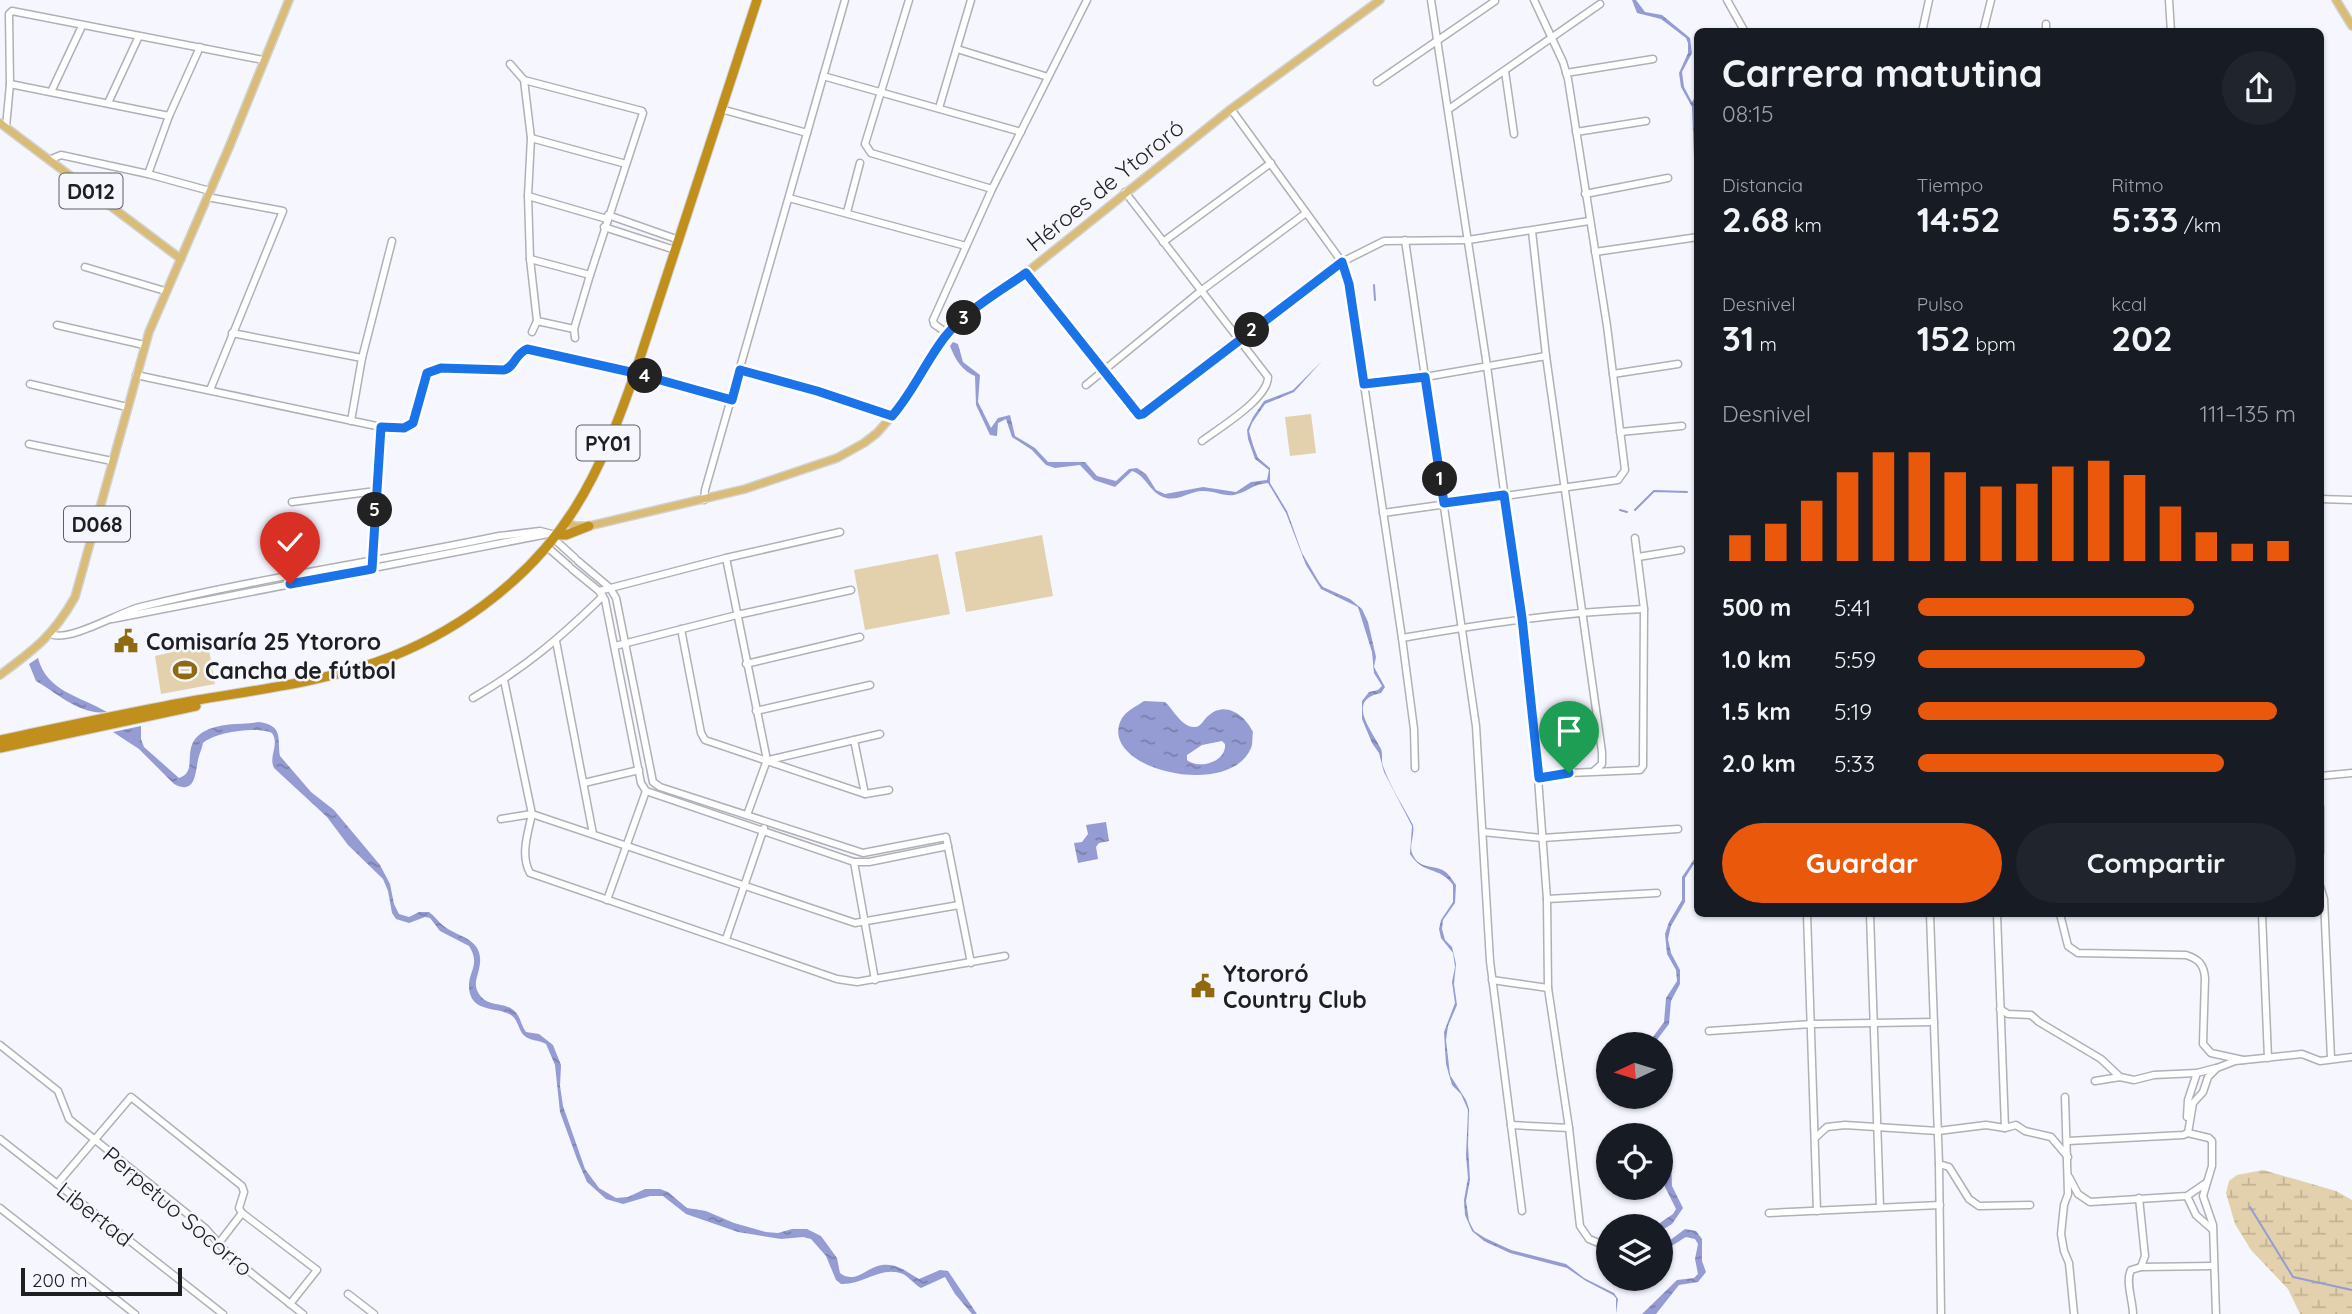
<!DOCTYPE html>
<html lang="es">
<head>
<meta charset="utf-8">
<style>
  :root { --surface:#171b24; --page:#20242c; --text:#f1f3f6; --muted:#9ea1a6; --accent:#ea580c }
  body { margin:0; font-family:Quicksand,sans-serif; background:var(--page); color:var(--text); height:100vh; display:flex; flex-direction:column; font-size:26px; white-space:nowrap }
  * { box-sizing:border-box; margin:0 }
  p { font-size:23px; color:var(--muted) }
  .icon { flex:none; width:38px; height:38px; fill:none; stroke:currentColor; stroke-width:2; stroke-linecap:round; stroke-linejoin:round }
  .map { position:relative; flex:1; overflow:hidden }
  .drawer { position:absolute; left:1694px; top:28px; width:630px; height:889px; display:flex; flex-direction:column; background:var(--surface); border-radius:10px; box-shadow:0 2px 5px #0004 }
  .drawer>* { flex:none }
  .needle { width:46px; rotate:266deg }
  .buttons { position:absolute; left:1596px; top:1032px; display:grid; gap:14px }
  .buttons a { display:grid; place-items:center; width:77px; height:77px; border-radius:50%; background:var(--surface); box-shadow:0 2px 5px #0004; font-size:35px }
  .scale { position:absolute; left:21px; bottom:18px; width:161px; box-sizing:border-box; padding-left:7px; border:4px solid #1e1f21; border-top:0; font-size:19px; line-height:24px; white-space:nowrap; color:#1e1f21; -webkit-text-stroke:5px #f5f6fe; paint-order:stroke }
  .pin { position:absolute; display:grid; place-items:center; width:60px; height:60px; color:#fff; margin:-72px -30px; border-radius:50% 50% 50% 0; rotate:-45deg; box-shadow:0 0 7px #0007 }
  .pin .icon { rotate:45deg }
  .km { position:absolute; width:35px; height:35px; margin:-18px; border-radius:50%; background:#222; color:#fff; font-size:19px; line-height:35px; text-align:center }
  .round { display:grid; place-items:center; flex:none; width:74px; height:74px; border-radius:37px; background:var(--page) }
  .head { display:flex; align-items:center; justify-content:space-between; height:119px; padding:0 28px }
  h1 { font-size:38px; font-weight:800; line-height:52px }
  .stats { display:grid; grid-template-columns:repeat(3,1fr); gap:10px; height:119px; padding:7px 28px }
  .stats div { display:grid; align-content:center }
  .stats b { font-size:35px; font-weight:800 }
  .stats small { font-size:19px; font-weight:400 }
  .stats p { font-size:19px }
  .chart { height:196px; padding:14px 28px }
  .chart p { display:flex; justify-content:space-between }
  .chart svg { width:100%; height:126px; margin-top:7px; stroke:var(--accent); stroke-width:6 }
  .cta { display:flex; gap:14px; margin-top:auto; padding:14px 28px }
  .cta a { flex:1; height:80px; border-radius:42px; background:var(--accent); color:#fff; font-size:28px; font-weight:800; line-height:80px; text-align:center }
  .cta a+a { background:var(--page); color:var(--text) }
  ul { padding:0 28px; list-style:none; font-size:23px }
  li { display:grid; grid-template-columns:112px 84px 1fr; align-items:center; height:52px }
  li i { height:18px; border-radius:9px; background:var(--accent) }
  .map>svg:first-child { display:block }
</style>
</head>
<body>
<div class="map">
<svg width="2352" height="1314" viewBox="0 0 2352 1314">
  <defs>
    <pattern id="wetland-marsh" width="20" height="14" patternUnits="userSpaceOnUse" patternTransform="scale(1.75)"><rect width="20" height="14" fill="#e3d0ac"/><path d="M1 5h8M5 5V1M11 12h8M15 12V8" fill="none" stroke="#c2b294"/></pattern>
    <pattern id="water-ripples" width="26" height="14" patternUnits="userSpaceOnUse" patternTransform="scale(1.75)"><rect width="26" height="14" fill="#959cd3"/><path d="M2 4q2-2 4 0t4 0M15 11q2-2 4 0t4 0" fill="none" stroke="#797fab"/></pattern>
  </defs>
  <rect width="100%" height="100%" fill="#f5f6fe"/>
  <polygon fill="url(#wetland-marsh)" points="2263,1170 2336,1191 2352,1200 2352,1314 2300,1314 2288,1289 2251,1250 2235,1224 2226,1193 2229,1181 2237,1175"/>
  <g fill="#e3d0ac">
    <polygon points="1311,414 1316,453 1290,456 1285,417"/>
    <polygon points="1042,535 1053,596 966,612 955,552"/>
    <polygon points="938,554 950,614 865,630 854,570"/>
    <polygon points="208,644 215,684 161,694 155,656"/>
  </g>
  <g fill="url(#water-ripples)" fill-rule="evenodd">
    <polygon points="1632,0 1636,0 1645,12 1662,15 1690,38 1692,53 1682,72 1684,87 1692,102 1697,94 1697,169 1694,157 1692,107 1681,87 1679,73 1688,53 1688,43 1686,38 1661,19 1637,13"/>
    <path d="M953,342L958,344L963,362L980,375L978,402L991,428L998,418L1010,415L1015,436L1035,448L1048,462H1085L1097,476L1116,481L1129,469L1137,468L1146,474L1156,490L1165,494L1203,487L1236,492L1251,482L1267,480L1269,470L1255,459L1248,439L1247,430L1253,417L1264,401L1293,390L1322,361L1294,392L1265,404L1252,423L1249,431L1253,445L1258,458L1270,468V483L1287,511L1302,553L1319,582L1323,587L1350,599L1362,609L1368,622L1376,657L1374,667L1385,687L1381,693C1345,700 1372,730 1381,749C1383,754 1381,761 1383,766C1390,786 1403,806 1413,825C1415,835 1409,844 1412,853C1418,868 1428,865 1440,869C1447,871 1452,879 1456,885L1455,903L1443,920L1442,929L1445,940L1452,947L1456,964L1454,984L1457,1005L1448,1026L1446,1040L1450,1075L1466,1100L1469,1109L1468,1145L1470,1180L1466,1201L1469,1221L1474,1231L1485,1238L1511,1250L1566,1264L1584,1278L1614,1293L1618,1299L1616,1314V1298L1613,1295L1586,1281L1567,1268L1510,1253L1484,1241L1472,1231L1465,1215L1464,1200L1468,1178L1466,1155L1468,1110L1461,1094L1452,1085L1446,1064L1444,1032L1455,1003L1452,982L1455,967L1453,953L1441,938L1439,929L1441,920L1453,902V885C1440,866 1423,875 1410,854L1412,826L1384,772L1379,753L1372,743L1362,719V701L1369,692L1378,690L1382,686L1374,673L1372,652L1358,607L1321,589L1306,565L1286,513L1268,483C1253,484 1249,491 1237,494C1227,498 1215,491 1204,491C1191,490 1180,501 1166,498C1150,494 1146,475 1132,471L1115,487L1094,480L1080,465L1055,468L1046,465L1032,450L1012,437L1006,419L998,423L997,436L990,435L976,405L975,376C962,371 955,359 950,346Z"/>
    <path d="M38,658C47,692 80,696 107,712C81,716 57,693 36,681L29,664Z"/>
    <path d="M1144,701L1165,702C1173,709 1182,728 1195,727C1201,727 1204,719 1208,716C1225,700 1245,715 1253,732C1252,737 1253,744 1251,748C1229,801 1094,768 1122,718C1127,710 1137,706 1144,701ZM1222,741L1225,744C1227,762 1199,770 1187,760V755L1202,745Z"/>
    <path d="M259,722C284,726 277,738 280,756L311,792L334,810L380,865L390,884L394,904L399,914L409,917L419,912H429C435,916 439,923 445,927C460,938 486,939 479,969C477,979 473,984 479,994C487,1007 502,1002 512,1009C521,1015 520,1024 526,1032L539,1034L553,1045L561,1065L560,1086L563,1106L585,1169L599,1188L616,1198L628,1197L645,1189H660L668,1192L687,1208L706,1211L734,1223L766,1232L778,1233L792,1229H807L821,1236L837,1258L840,1273C856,1285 866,1267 882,1265C897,1263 907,1272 919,1279L940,1270L948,1271L977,1314H972L955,1294L945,1277L921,1288C914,1284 910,1278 903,1274C881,1265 863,1285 841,1284L836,1280L826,1256L811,1239L803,1237L781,1239L738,1232L686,1214L663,1196H650L623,1204L606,1199L587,1182L577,1159L560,1112L555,1065L546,1044C539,1040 532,1041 526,1037C518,1032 519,1020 511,1015C495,1006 471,1013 469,988C468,971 481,965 469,946L440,931L430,918L425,917L409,923L396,919L392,913L388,891L383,879L348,845L327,817L274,768C268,756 280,745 272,733C258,726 215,732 203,743C202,749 199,754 198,760C195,775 195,795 174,784L139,749L113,732L141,726V739L144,747L179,778C200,771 179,747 203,732C220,722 240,725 259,722Z"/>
    <polygon points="1106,822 1109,841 1099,843 1096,847 1098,859 1078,863 1074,843 1082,842 1088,834 1086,825"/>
    <polygon points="1697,855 1697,859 1685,878 1685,902 1671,926 1668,939 1671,953 1680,970 1680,984 1671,1001 1669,1024 1653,1045 1647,1045 1664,1022 1666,998 1677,981 1676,970 1667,954 1665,934 1669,922 1682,900 1682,877"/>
    <path d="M1661,1143L1671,1160L1672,1186L1683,1208L1672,1224L1662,1230L1663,1237L1669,1241L1685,1229L1696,1231L1702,1239V1261L1706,1272L1698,1282L1679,1285L1656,1314H1642L1677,1280L1694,1278L1698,1274L1695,1259L1698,1244L1695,1239L1686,1237C1676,1242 1673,1249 1661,1244V1227H1654L1673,1214L1676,1209L1664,1185Z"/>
  </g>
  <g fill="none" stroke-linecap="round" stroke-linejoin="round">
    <g stroke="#959cd3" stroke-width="2">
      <polyline points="1374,285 1375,300"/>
      <polyline points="1620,510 1627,512"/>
      <polyline points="1635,510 1654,491 1687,492"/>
      <polyline points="2250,1207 2293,1277 2352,1290"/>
    </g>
    <g stroke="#afb1b7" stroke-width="9">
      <g id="minor">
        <polyline points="909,0 865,144 871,153 992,189"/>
        <polyline points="1431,0 1487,366 1532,697 1547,899 1548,988 1569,1128 1580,1226 1589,1239 1608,1247"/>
        <polyline points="1727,0 1745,32"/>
        <polyline points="2169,0 2171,32"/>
        <polyline points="1922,32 1929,0"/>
        <polyline points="1983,32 1991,0"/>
        <polyline points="2046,32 2046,24"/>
        <polyline points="957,49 1048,77"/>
        <polyline points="510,64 524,80 531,138 528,196 530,259 537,321 532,332"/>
        <polyline points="1505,71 1514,134"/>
        <polyline points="1566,73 1653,59"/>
        <polyline points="823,76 1021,132"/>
        <polyline points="524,80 642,111 643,113 590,275 574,329 575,338"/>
        <polyline points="1377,82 1495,1"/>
        <polyline points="10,84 169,116"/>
        <polyline points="51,92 82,26"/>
        <polyline points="108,103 139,36"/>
        <polyline points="939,108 971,0"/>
        <polyline points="721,109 807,133"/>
        <polyline points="1231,109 1342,262 1349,284 1402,638 1414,729 1415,768"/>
        <polyline points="1449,109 1600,4"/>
        <polyline points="6,127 10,84 9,14 12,11 263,60"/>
        <polyline points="1576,132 1646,121"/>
        <polyline points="531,138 626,164"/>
        <polyline points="49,160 61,155 148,174 210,191"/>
        <polyline points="148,174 169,116 200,47"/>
        <path d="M1125,192L1268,377C1268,399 1219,428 1202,441"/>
        <polyline points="1585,194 1668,178"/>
        <polyline points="528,196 607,219"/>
        <polyline points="207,197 283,211 210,390"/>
        <polyline points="789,198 966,246"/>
        <polyline points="847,212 860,163"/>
        <polyline points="608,215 679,240"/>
        <polyline points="604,227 675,250"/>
        <polyline points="1532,231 1546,356"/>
        <polyline points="1405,240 1476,726 1490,961 1522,1211"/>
        <polyline points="1163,242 1271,163"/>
        <polyline points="1595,252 1698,237"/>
        <polyline points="530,259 590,275"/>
        <polyline points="85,267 165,291"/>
        <polyline points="1026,273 1069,330 1139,415 1143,414 1342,262 1384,241 1468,240 1589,221"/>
        <polyline points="537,321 574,329"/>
        <polyline points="57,325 144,345"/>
        <polyline points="232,333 362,358 351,421"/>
        <polyline points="948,334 934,324 933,320 992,189 1087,0"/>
        <polyline points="362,358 392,241"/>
        <polyline points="740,370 817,391 892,416"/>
        <polyline points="1613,374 1678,364"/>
        <path d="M136,375L381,427L404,428L413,423L427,373C448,363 480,370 504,371C515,367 514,355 527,349L635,373L732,400"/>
        <polyline points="30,384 127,407"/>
        <polyline points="1364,384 1425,377 1546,356 1602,752 1602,764 1594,771"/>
        <polyline points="1086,385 1202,290 1306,213"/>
        <polyline points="1620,432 1682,426"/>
        <polyline points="29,444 112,461"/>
        <polyline points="2320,499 2352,500"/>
        <polyline points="704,500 705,490 845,0"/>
        <polyline points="292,502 376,491"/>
        <polyline points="1383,513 1618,480 1625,470 1607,326 1568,79 1563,62 1534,0"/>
        <polyline points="553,538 575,558"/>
        <polyline points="546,546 569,566"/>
        <polyline points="1638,557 1681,550"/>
        <polyline points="726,558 767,760 747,815"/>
        <polyline points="578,561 610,588 616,598 653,782 660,787 863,853 946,837 971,963"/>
        <polyline points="372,565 381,427"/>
        <polyline points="572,569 599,591 605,600 641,783 646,791 854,862 869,862 948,846"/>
        <polyline points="599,591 726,558 840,532"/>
        <polyline points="112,619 548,534"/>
        <polyline points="681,629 701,733 705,740 865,794 889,790"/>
        <path d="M51,634C68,643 120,612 140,607C259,578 380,561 499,536L540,531L556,535"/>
        <path d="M1402,638C1483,624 1562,612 1644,609"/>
        <polyline points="556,641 593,834"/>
        <polyline points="615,646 737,615 851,590"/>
        <polyline points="746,664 860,637"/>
        <polyline points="504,680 532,814 855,923 959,905"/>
        <path d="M473,698C526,667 560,638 603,596"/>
        <polyline points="756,711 870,685"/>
        <polyline points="854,740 865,794"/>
        <polyline points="769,760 880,734"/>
        <polyline points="2320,776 2352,773"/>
        <polyline points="1539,778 1569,773 1640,770 1643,766 1644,609 1635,538"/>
        <polyline points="584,783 639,770"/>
        <polyline points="2320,807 2320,853"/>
        <path d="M501,819L532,814C528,833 520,855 530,873L837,979L857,982L1005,956"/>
        <polyline points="1483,832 1542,838 1678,829"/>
        <polyline points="854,862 875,980"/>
        <polyline points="2320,886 2324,899 2331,1059"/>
        <polyline points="1547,899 1657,893"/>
        <polyline points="607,900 646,791"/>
        <polyline points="1807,914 1817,1211"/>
        <polyline points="1870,914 1880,1207"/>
        <polyline points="1930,914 1939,1164 1941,1314"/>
        <polyline points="1997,914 2005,1128"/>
        <path d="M2060,914L2068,946L2078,953L2186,955C2199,959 2204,965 2205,978L2203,1044L2211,1053L2243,1060"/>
        <polyline points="2262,914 2268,1058"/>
        <polyline points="726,939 764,828"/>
        <polyline points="1492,980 1548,988"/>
        <polyline points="2000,1009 2008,1014 2031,1015 2039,1022 2101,1059 2120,1077"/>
        <polyline points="1709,1031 1812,1024 1934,1022"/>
        <polyline points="0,1045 58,1091 69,1119 205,1228 231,1257 303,1314"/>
        <polyline points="2095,1081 2120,1077 2134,1080 2154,1075 2197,1073"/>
        <polyline points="2065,1097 2068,1194 2064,1205 2061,1234 2064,1251 2069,1263 2074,1314"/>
        <polyline points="2187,1117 2188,1100 2197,1073 2216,1068"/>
        <polyline points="1511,1125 1569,1128"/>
        <polyline points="2188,1133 2193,1103 2203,1092 2208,1077 2217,1068 2235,1061 2302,1054 2320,1061 2352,1057"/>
        <polyline points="1816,1137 1827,1127 1845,1125 1938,1131 1986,1125 2005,1128 2016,1125 2025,1131 2051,1137 2068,1157"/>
        <polyline points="0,1139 223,1314"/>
        <polyline points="2068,1141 2183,1135 2188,1133 2209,1138 2212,1141 2212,1166 2203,1196 2213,1225 2216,1314"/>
        <polyline points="1939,1164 1949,1167 1969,1199 1979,1206 2030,1205"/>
        <polyline points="2069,1177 2078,1194 2090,1202 2187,1196 2206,1183"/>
        <polyline points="57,1184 131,1097 242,1186 244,1192 239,1208 242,1213 317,1270 290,1304"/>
        <polyline points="2187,1196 2196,1215 2213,1230"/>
        <polyline points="2139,1198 2145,1256 2141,1267"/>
        <polyline points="0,1208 135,1314"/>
        <polyline points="1769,1213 1940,1205"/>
        <polyline points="219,1243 242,1213"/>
        <polyline points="348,1294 374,1314"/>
        <path d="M2133,1314C2133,1301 2125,1281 2131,1270L2141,1267L2213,1266"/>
      </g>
    </g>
    <g stroke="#d2d2d3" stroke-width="10">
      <g id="major">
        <polyline points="2336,0 2352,26"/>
        <polyline points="0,123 181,259"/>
        <polyline points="566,522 575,526 589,526 745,489 837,458 864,443 877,433 898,409 944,338 968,315 1026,273 1231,109 1380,0"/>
        <path d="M0,675C35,649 53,636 75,597L149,332L230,145L289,0"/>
      </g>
    </g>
    <g stroke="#d2d2d3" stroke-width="11">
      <g id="highway">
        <polyline points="556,535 566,535 589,526"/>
        <path d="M0,740C66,726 131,712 197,700C263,689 330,681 393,656C465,627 533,575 575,508C601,467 619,419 635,373L757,0"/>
        <polyline points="0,748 196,706"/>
      </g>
    </g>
    <use href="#minor" stroke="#fff" stroke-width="6"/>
    <use href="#major" stroke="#d9bc77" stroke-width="7"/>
    <use href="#highway" stroke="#c08f1c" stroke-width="9"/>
  </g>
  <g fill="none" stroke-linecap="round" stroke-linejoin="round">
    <g stroke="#fff" stroke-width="14">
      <path id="route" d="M290,584L372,569L381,427L404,428L413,423L427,373L441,368L504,370C515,367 514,355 527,349L635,373L732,400L740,370L817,391L892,416C913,392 925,363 944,338C965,311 999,292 1026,273L1139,415L1143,414L1342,262L1349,284L1364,384L1425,377L1444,503L1504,495L1522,618L1539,778L1569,773"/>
    </g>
    <use href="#route" stroke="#1a73e8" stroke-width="9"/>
  </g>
  <defs>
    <g id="civic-bare" transform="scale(1.89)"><path d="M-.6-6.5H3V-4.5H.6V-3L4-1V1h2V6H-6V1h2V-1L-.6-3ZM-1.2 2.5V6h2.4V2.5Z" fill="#8f6a0f" stroke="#f5f6fe" stroke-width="2.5" paint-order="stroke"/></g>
    <g id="stadium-bare" transform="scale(1.89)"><path d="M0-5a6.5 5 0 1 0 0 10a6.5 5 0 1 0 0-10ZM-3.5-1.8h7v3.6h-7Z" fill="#8f6a0f" stroke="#f5f6fe" stroke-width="2.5" paint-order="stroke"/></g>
  </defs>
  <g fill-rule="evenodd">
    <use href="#civic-bare" x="126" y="641"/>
    <use href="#stadium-bare" x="185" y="670"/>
    <use href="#civic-bare" x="1203" y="986"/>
  </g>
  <g text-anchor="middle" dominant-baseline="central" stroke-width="5" stroke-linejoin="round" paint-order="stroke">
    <g fill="#f5f6fe" stroke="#5e6063" stroke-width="2">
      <rect x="59.5" y="173.5" width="63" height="35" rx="5"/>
      <rect x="576.5" y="425.5" width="63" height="35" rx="5"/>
      <rect x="64" y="506.5" width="66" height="35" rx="5"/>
    </g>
    <g font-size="21" font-weight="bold" fill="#1e1f21">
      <text x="91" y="191">D012</text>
      <text x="608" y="443">PY01</text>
      <text x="97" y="524">D068</text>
    </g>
    <g font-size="23" fill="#1e1f21" stroke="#f5f6fe">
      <text transform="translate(1105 185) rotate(-39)">Héroes de Ytororó</text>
      <text transform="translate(178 1211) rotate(40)">Perpetuo Socorro</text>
      <text transform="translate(95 1214) rotate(38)">Libertad</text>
    </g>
    <g font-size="23" font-weight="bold" fill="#1e1f21" stroke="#f5f6fe" text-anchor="start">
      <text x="146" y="641">Comisaría 25 Ytororo</text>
      <text x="205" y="670">Cancha de fútbol</text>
      <text x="1223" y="973">Ytororó<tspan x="1223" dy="26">Country Club</tspan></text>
    </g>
  </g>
</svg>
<div class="buttons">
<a><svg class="needle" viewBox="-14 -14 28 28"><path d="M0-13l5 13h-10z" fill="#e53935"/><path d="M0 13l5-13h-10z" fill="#9ea1a6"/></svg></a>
<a><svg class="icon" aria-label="locate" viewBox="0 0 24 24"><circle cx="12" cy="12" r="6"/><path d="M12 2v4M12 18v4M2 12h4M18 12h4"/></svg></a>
<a><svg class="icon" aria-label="layers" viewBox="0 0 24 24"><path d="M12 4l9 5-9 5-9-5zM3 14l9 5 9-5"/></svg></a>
</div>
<div class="scale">200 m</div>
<div class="pin" style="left:1569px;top:773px;background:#1e9e55"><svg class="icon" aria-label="arrive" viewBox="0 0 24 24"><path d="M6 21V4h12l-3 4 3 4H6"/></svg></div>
<div class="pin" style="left:290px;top:584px;background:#d93025"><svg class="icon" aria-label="check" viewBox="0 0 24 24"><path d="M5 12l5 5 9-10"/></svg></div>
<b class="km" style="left:1440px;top:479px">1</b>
<b class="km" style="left:1252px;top:330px">2</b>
<b class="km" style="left:964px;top:318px">3</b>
<b class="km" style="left:645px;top:376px">4</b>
<b class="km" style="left:375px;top:510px">5</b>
<section class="drawer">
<div class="head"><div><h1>Carrera matutina</h1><p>08:15</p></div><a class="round"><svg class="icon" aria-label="share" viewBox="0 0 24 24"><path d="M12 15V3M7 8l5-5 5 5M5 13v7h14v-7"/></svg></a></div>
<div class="stats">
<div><p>Distancia</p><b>2.68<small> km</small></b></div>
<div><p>Tiempo</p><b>14:52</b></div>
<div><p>Ritmo</p><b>5:33<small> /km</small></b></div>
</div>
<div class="stats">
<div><p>Desnivel</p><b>31<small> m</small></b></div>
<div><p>Pulso</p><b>152<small> bpm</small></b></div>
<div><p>kcal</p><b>202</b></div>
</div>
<div class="chart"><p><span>Desnivel</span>111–135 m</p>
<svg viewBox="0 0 160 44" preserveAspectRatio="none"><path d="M5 44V35M15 44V31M25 44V23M35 44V13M45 44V6M55 44V6M65 44V13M75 44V18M85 44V17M95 44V11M105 44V9M115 44V14M125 44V25M135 44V34M145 44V38M155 44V37"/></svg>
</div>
<ul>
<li><b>500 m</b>5:41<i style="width:73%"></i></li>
<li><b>1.0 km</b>5:59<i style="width:60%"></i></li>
<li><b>1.5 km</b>5:19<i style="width:95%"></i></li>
<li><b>2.0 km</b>5:33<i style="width:81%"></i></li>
</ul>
<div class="cta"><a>Guardar</a><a>Compartir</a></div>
</section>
</div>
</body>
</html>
